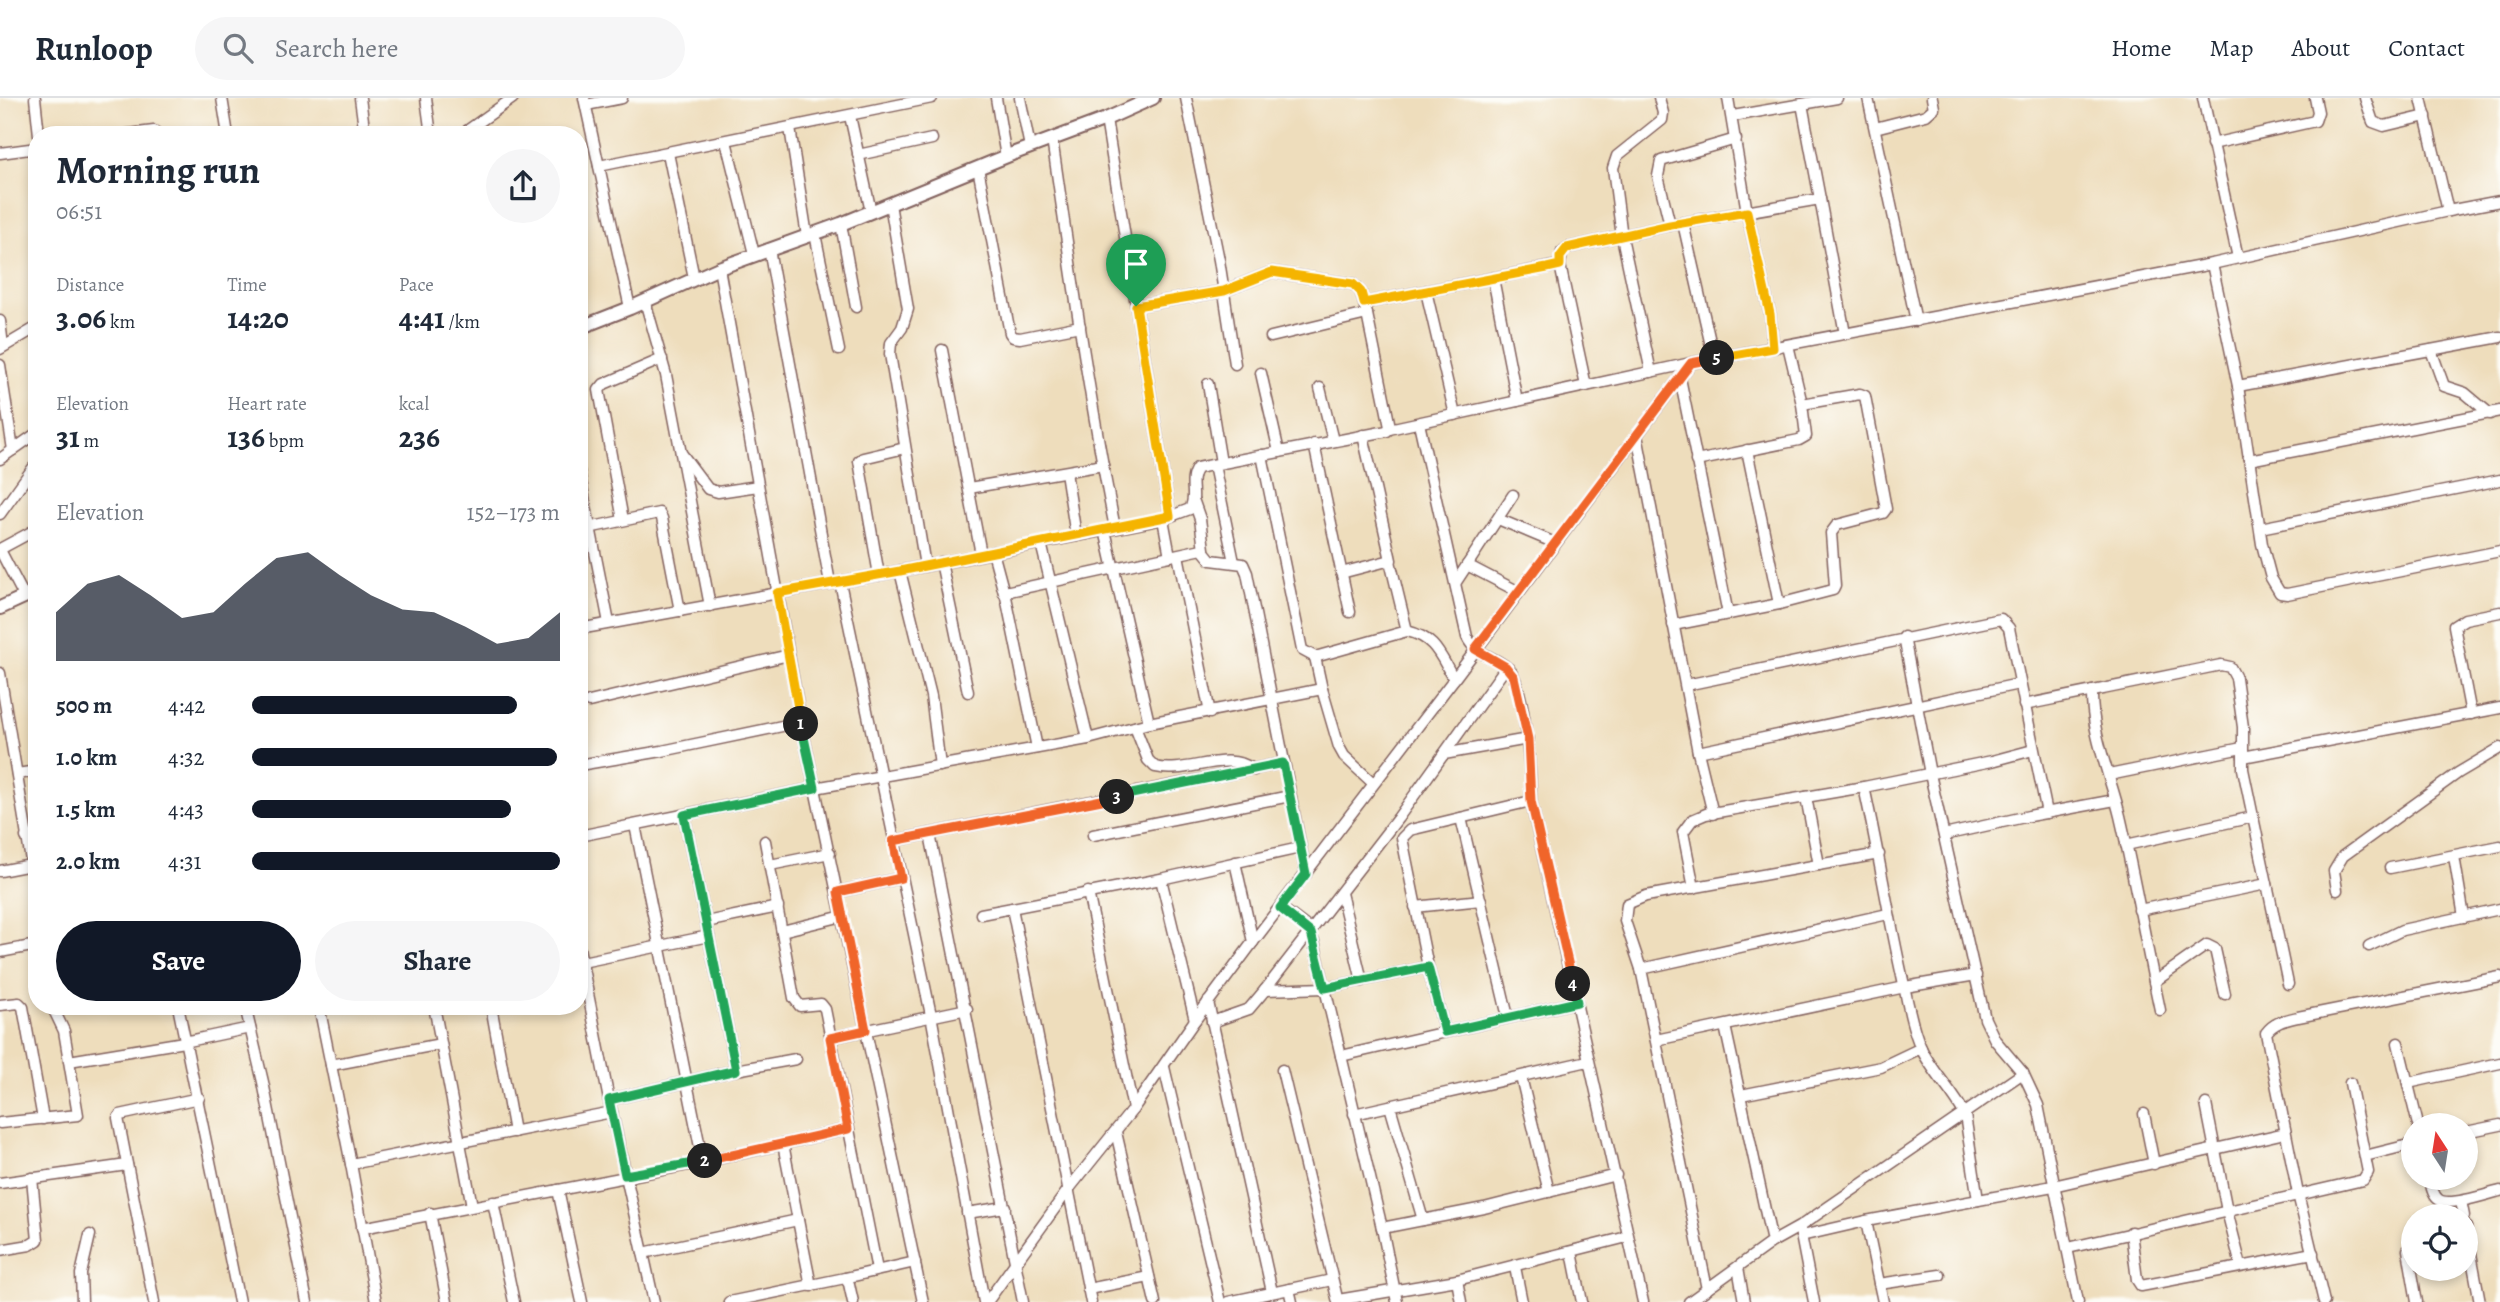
<!DOCTYPE html>
<html lang="en">
<head>
<meta charset="utf-8">
<style>
  :root { --surface:#fff; --page:#f6f6f7; --text:#1f2937; --muted:#747a83; --line:#e0e1e3; --accent:#111827 }
  body { margin:0; font-family:Alegreya,serif; background:var(--page); color:var(--text); height:100vh; display:flex; flex-direction:column; font-size:26px; white-space:nowrap }
  * { box-sizing:border-box; margin:0 }
  p { font-size:23px; color:var(--muted) }
  .icon { flex:none; width:38px; height:38px; fill:none; stroke:currentColor; stroke-width:2; stroke-linecap:round; stroke-linejoin:round }
  .map { position:relative; flex:1; overflow:hidden }
  .details { position:absolute; left:28px; top:28px; width:560px; height:889px; display:flex; flex-direction:column; background:var(--surface); border-radius:28px; box-shadow:0 4px 10px #0003 }
  .details>* { flex:none }
  .needle { width:46px; rotate:348deg }
  .fabs { position:absolute; left:2401px; top:1015px; display:grid; gap:14px }
  .fabs a { display:grid; place-items:center; width:77px; height:77px; border-radius:50%; background:var(--surface); box-shadow:0 4px 10px #0003; font-size:35px }
  .pin { position:absolute; display:grid; place-items:center; width:60px; height:60px; color:#fff; margin:-72px -30px; border-radius:50% 50% 50% 0; rotate:-45deg; box-shadow:0 0 7px #0007 }
  .pin .icon { rotate:45deg }
  .km { position:absolute; width:35px; height:35px; margin:-18px; border-radius:50%; background:#222; color:#fff; font-size:19px; line-height:35px; text-align:center }
  .round { display:grid; place-items:center; flex:none; width:74px; height:74px; border-radius:37px; background:var(--page) }
  .head { display:flex; align-items:center; justify-content:space-between; height:119px; padding:0 28px }
  h1 { font-size:38px; font-weight:700; line-height:52px }
  .figures { display:grid; grid-template-columns:repeat(3,1fr); gap:10px; height:119px; padding:7px 28px }
  .figures div { display:grid; align-content:center }
  .figures b { font-size:30px; font-weight:700 }
  .figures small { font-size:19px; font-weight:400 }
  .figures p { font-size:19px }
  .chart { height:196px; padding:14px 28px }
  .chart p { display:flex; justify-content:space-between }
  .chart svg { width:100%; height:126px; margin-top:7px; fill:var(--accent); opacity:.7 }
  .cta { display:flex; gap:14px; margin-top:auto; padding:14px 28px }
  .cta a { flex:1; height:80px; border-radius:42px; background:var(--accent); color:#fff; font-size:28px; font-weight:700; line-height:80px; text-align:center }
  .cta a+a { background:var(--page); color:var(--text) }
  ul { padding:0 28px; list-style:none; font-size:23px }
  li { display:grid; grid-template-columns:112px 84px 1fr; align-items:center; height:52px }
  li i { height:18px; border-radius:9px; background:var(--accent) }
  header { display:flex; align-items:center; gap:42px; box-sizing:border-box; height:98px; padding:0 35px; background:var(--surface); border-bottom:2px solid var(--line) }
  header strong { font-size:33px }
  nav { display:flex; gap:38px; margin-inline-start:auto; font-size:24px }
  .search { width:490px; height:63px; background:var(--page); display:flex; align-items:center; gap:18px; box-sizing:border-box; padding:0 24px; border-radius:38px; color:var(--muted); font-size:26px }
  .map>svg:first-child { display:block }
</style>
</head>
<body>
<header>
<strong>Runloop</strong>
<div class="search"><svg class="icon" aria-label="search" viewBox="0 0 24 24"><circle cx="10" cy="10" r="6"/><path d="M15 15l6 6"/></svg>Search here</div>
<nav><a>Home</a><a>Map</a><a>About</a><a>Contact</a></nav>
</header>
<div class="map">
<svg width="2500" height="1204" viewBox="0 0 2500 1204">
  <rect width="100%" height="100%" fill="#fdfcf7"/>
  <filter id="ink" filterUnits="userSpaceOnUse"><feTurbulence type="fractalNoise" baseFrequency=".0143" numOctaves="2"/><feDisplacementMap in="SourceGraphic" scale="14" xChannelSelector="R" yChannelSelector="G"/><feConvolveMatrix kernelMatrix="1 2 1 2 8 2 1 2 1" color-interpolation-filters="sRGB"/></filter>
  <filter id="wash" filterUnits="userSpaceOnUse"><feTurbulence type="fractalNoise" baseFrequency=".00686" numOctaves="4" result="noise"/><feDisplacementMap in="SourceGraphic" scale="28" xChannelSelector="R" yChannelSelector="G"/><feGaussianBlur stdDeviation="1.57" result="paint"/><feColorMatrix in="noise" values="0 0 0 0 0 0 0 0 0 0 0 0 0 0 0 0 0 1.4 0 .05"/><feComposite in="paint" operator="in"/></filter>
  <g filter="url(#wash)">
    <rect width="100%" height="100%" fill="#eeddbc"/>
  </g>
  <g filter="url(#ink)">
    <g fill="none" stroke-linecap="round" stroke-linejoin="round">
      <g stroke="#83625e" stroke-width="13">
        <g id="minor">
          <polyline points="35,0 39,37"/>
          <polyline points="222,0 228,37"/>
          <polyline points="360,0 365,37"/>
          <polyline points="426,0 431,37"/>
          <polyline points="584,0 630,210"/>
          <polyline points="996,0 1006,59"/>
          <polyline points="1020,0 1030,49"/>
          <polyline points="1186,0 1219,162 1235,266"/>
          <polyline points="1728,0 1747,114 1770,216 1773,250"/>
          <polyline points="1868,0 1916,223"/>
          <polyline points="2203,0 2238,160"/>
          <polyline points="2365,0 2373,24 2384,28 2426,18"/>
          <polyline points="2421,0 2448,113"/>
          <polyline points="1802,6 1820,101"/>
          <polyline points="586,7 622,0"/>
          <polyline points="850,18 871,114"/>
          <polyline points="1733,18 1837,0"/>
          <polyline points="1106,21 1170,418"/>
          <polyline points="790,30 807,138"/>
          <polyline points="1875,30 1926,17 1934,10 1932,0"/>
          <polyline points="121,37 154,33 158,37"/>
          <polyline points="461,37 513,0"/>
          <path d="M1052,41C1071,171 1089,301 1115,430"/>
          <polyline points="726,43 754,156"/>
          <polyline points="2212,46 2315,23 2318,14 2315,0"/>
          <polyline points="0,55 37,50"/>
          <polyline points="668,55 694,180"/>
          <polyline points="858,57 932,41"/>
          <polyline points="599,68 932,0"/>
          <polyline points="978,70 1010,235 1013,239 1020,240 1080,228"/>
          <polyline points="890,106 908,211 902,230 891,245 890,256 925,468"/>
          <polyline points="1683,125 1714,261"/>
          <polyline points="841,126 856,209"/>
          <polyline points="1670,127 1658,78 1661,63 1736,41"/>
          <polyline points="815,136 839,252"/>
          <polyline points="769,151 830,485"/>
          <polyline points="2212,166 2238,288 2262,446 2271,480 2280,495 2287,496 2500,453"/>
          <polyline points="719,170 801,624 923,1204"/>
          <polyline points="1493,180 1517,303"/>
          <polyline points="1426,193 1455,317"/>
          <polyline points="645,203 666,277 710,508"/>
          <polyline points="1364,205 1560,167"/>
          <polyline points="0,223 3,248"/>
          <polyline points="1271,239 1367,216"/>
          <polyline points="0,251 37,229"/>
          <polyline points="942,252 981,456"/>
          <polyline points="2431,252 2444,288 2465,295 2490,316"/>
          <polyline points="0,267 13,352"/>
          <polyline points="1651,274 1622,139 1613,70 1617,58 1662,22 1663,15 1659,0"/>
          <polyline points="1261,275 1279,354"/>
          <polyline points="1680,280 1728,516"/>
          <polyline points="1208,286 1221,365"/>
          <polyline points="1586,288 1560,167 1562,154 1567,150 1670,127 1820,101 1845,236"/>
          <polyline points="2238,288 2500,239"/>
          <polyline points="1320,290 1333,343"/>
          <path d="M1419,325L1467,539C1475,557 1495,558 1509,571C1525,586 1531,679 1531,703L1643,1204"/>
          <polyline points="1389,331 1691,265 2212,166 2448,113 2500,103"/>
          <polyline points="1637,337 1698,654 1713,716"/>
          <polyline points="1314,346 1350,514"/>
          <polyline points="1747,352 1779,506"/>
          <polyline points="681,355 708,391 718,394 758,388"/>
          <polyline points="1262,357 1302,552 1315,559 1322,591 1339,649 1344,658 1373,685"/>
          <polyline points="0,361 37,335"/>
          <polyline points="2249,362 2500,313"/>
          <polyline points="1696,363 1799,342 1806,338 1802,306 1788,247"/>
          <polyline points="1214,367 1234,464"/>
          <polyline points="579,373 609,525"/>
          <polyline points="1066,374 1076,438"/>
          <polyline points="969,390 1103,367"/>
          <polyline points="1194,404 1200,421 1204,451"/>
          <polyline points="0,416 33,370"/>
          <polyline points="1163,421 1170,458"/>
          <polyline points="1498,421 1555,445"/>
          <polyline points="623,422 599,292 604,286 662,261"/>
          <polyline points="2260,430 2500,382"/>
          <polyline points="579,432 659,415 662,420 680,513"/>
          <polyline points="1105,432 1149,625"/>
          <polyline points="1041,445 1088,641"/>
          <polyline points="0,451 37,431"/>
          <polyline points="0,452 24,498"/>
          <polyline points="993,454 1004,495"/>
          <polyline points="1178,457 1210,615"/>
          <path d="M1390,463L1407,533C1436,540 1440,558 1454,581"/>
          <polyline points="941,464 968,594"/>
          <polyline points="1467,467 1519,494"/>
          <polyline points="900,473 931,598 940,668"/>
          <polyline points="1341,475 1391,462 1363,337"/>
          <polyline points="879,477 859,363 863,360 905,350"/>
          <polyline points="840,484 931,917 984,1204"/>
          <polyline points="1456,484 1513,397"/>
          <polyline points="1673,527 1779,506 1833,492 1835,488 1831,435 1837,427 1883,415 1886,411 1865,298 1860,296 1802,306"/>
          <path d="M579,531L900,473L1163,421L1190,411C1198,397 1187,384 1197,370L1387,333L1390,329L1367,216L1361,194L1353,186L1272,174L1224,193L1136,208"/>
          <polyline points="1904,539 1930,676 1985,921 1995,942 2023,975 2038,1007 2078,1204"/>
          <polyline points="1315,559 1407,533"/>
          <polyline points="0,575 37,799"/>
          <polyline points="1686,587 2001,521 2009,530 2047,715"/>
          <path d="M2092,593C2091,635 2110,677 2120,718C2135,782 2146,847 2160,912"/>
          <polyline points="589,604 789,557"/>
          <polyline points="2024,607 2221,567 2230,569 2236,580 2243,629 2243,671 2288,886"/>
          <polyline points="2471,616 2454,528 2465,521 2500,514"/>
          <path d="M1135,629L1148,662L1155,669C1188,677 1226,651 1254,672"/>
          <path d="M1037,650L1005,494L1202,451L1211,462L1243,466L1247,475C1267,575 1286,676 1306,776"/>
          <polyline points="1698,654 2019,586"/>
          <polyline points="1444,656 1528,641"/>
          <polyline points="2243,659 2500,610"/>
          <polyline points="579,667 662,653 801,624"/>
          <polyline points="17,676 37,673"/>
          <polyline points="2109,677 2242,650"/>
          <path d="M1864,689C1878,752 1888,815 1902,878C1907,901 1911,928 1921,950C1932,974 1953,993 1965,1017L1978,1102"/>
          <polyline points="1806,699 1819,767"/>
          <polyline points="684,717 736,972"/>
          <polyline points="1461,720 1508,919"/>
          <polyline points="635,727 703,1064"/>
          <polyline points="930,736 1023,1204"/>
          <polyline points="1093,737 1290,698"/>
          <polyline points="1944,737 2029,718 2115,702"/>
          <polyline points="579,738 815,690 1088,641 1149,625 1322,591"/>
          <polyline points="26,739 37,737"/>
          <polyline points="765,743 794,900 800,908 821,906 825,911 877,1172"/>
          <polyline points="893,743 1283,665"/>
          <polyline points="2126,747 2253,719"/>
          <polyline points="2454,758 2464,819"/>
          <polyline points="1235,764 1253,844"/>
          <polyline points="770,767 830,755"/>
          <polyline points="2390,770 2500,748"/>
          <polyline points="0,773 31,767"/>
          <polyline points="1161,781 1195,922"/>
          <polyline points="1694,790 1683,734 1692,722 1706,716 1864,689 1992,663 2033,652"/>
          <polyline points="2337,792 2334,773 2343,758 2458,675 2500,650"/>
          <polyline points="838,794 901,780"/>
          <polyline points="1088,794 1133,1011"/>
          <polyline points="1341,795 1362,883"/>
          <polyline points="1280,809 1304,827 1314,844 1382,1130 1397,1204"/>
          <polyline points="1415,809 1481,802"/>
          <polyline points="1012,810 1091,1204"/>
          <polyline points="2139,812 2267,786"/>
          <polyline points="981,816 1161,781 1300,750"/>
          <polyline points="706,824 778,809"/>
          <polyline points="782,833 843,818"/>
          <polyline points="2369,848 2402,832 2500,811"/>
          <polyline points="579,850 609,1002 654,1204"/>
          <polyline points="0,854 37,847"/>
          <polyline points="582,864 709,838"/>
          <polyline points="1641,871 1888,816"/>
          <polyline points="2154,884 2207,847 2215,851 2225,896"/>
          <polyline points="1265,892 1325,890 1428,869"/>
          <polyline points="1208,904 1272,1194"/>
          <polyline points="0,907 19,905 23,909 43,1021"/>
          <polyline points="178,908 239,1204"/>
          <polyline points="245,908 263,984 307,1204"/>
          <polyline points="319,908 351,1066 376,1204"/>
          <polyline points="434,908 472,1108"/>
          <polyline points="491,908 514,1034"/>
          <polyline points="1212,924 1249,911 1265,892 1398,720 1506,569"/>
          <polyline points="1725,928 1772,1144"/>
          <polyline points="1445,934 1428,869 1402,740 1410,732 1531,703"/>
          <polyline points="830,940 967,911"/>
          <polyline points="1656,942 1905,889 1976,877"/>
          <polyline points="2398,945 2418,1027"/>
          <polyline points="1341,958 1577,904"/>
          <polyline points="69,963 184,944 250,930"/>
          <polyline points="331,967 441,946"/>
          <polyline points="1164,969 1220,1204"/>
          <polyline points="1282,972 1338,1204"/>
          <polyline points="1521,979 1549,1094"/>
          <polyline points="2408,985 2500,965"/>
          <polyline points="1741,997 1881,969 1921,950"/>
          <polyline points="609,1002 736,972 796,961"/>
          <polyline points="2206,1006 2227,1113 2241,1168"/>
          <polyline points="1390,1008 1423,1122"/>
          <polyline points="1354,1016 1588,963"/>
          <polyline points="2144,1016 2154,1066"/>
          <polyline points="0,1025 78,1017 64,933 52,908"/>
          <polyline points="1116,1034 1155,1204"/>
          <polyline points="2466,1034 2500,1027"/>
          <polyline points="783,1046 811,1188"/>
          <polyline points="2365,1058 2413,1046"/>
          <polyline points="351,1066 612,1014"/>
          <path d="M2430,1080C2431,1087 2432,1096 2438,1101C2448,1110 2487,1096 2500,1093"/>
          <polyline points="0,1085 127,1067"/>
          <polyline points="558,1092 582,1204"/>
          <polyline points="2461,1103 2464,1118"/>
          <polyline points="493,1104 514,1204"/>
          <polyline points="430,1115 447,1204"/>
          <polyline points="967,1115 1005,1109"/>
          <polyline points="1866,1123 1883,1204"/>
          <polyline points="2466,1129 2480,1204"/>
          <polyline points="362,1130 703,1064 848,1031"/>
          <polyline points="1382,1130 1484,1110 1616,1077"/>
          <polyline points="1800,1132 1814,1204"/>
          <polyline points="2131,1134 2137,1182 2141,1188 2313,1155"/>
          <polyline points="1801,1138 1866,1123 2053,1088 2285,1035"/>
          <polyline points="2068,1150 2363,1082 2368,1074 2350,985"/>
          <polyline points="0,1152 30,1147 38,1142 32,1080"/>
          <polyline points="2408,1152 2417,1204"/>
          <polyline points="1572,1154 1582,1204"/>
          <polyline points="643,1155 798,1122"/>
          <polyline points="1515,1169 1522,1204"/>
          <polyline points="1738,1169 1744,1204"/>
          <polyline points="845,1180 915,1164"/>
          <polyline points="1457,1182 1461,1204"/>
          <polyline points="1879,1186 1940,1177"/>
          <polyline points="1088,1191 1149,1179"/>
          <polyline points="1289,1191 1292,1204"/>
          <polyline points="1707,1191 1641,871 1625,823 1627,806 1646,798 1879,756"/>
          <polyline points="1338,1202 1457,1182 1627,1139"/>
          <polyline points="82,1204 81,1176 90,1137"/>
          <polyline points="154,1204 118,1020 120,1017 199,1000"/>
          <polyline points="729,1204 845,1180 849,1186 853,1204"/>
          <polyline points="987,1204 1068,1092 1133,1011 1195,922 1253,844 1454,581 1691,265"/>
          <polyline points="1228,1204 1332,1182"/>
          <polyline points="1689,1204 1772,1144 1799,1129 2023,975"/>
          <path d="M2324,1204L2298,1096L2266,935C2274,924 2285,922 2298,919L2500,879"/>
        </g>
      </g>
      <g stroke="#83625e" stroke-width="16">
        <g id="tertiary">
          <polyline points="579,230 630,210 719,170 841,126 1012,56 1106,21 1153,0"/>
          <polyline points="0,510 37,493"/>
        </g>
      </g>
      <use href="#minor" stroke="#fff" stroke-width="10"/>
      <use href="#tertiary" stroke="#fff" stroke-width="12"/>
    </g>
  </g>
  <g fill="none" stroke-linecap="round" stroke-linejoin="round" filter="url(#ink)">
    <g stroke="#fff" stroke-width="14">
      <polyline id="split-1" points="801,626 777,495 900,473 1170,418 1136,208"/>
    </g>
    <g stroke="#fff" stroke-width="14">
      <polyline id="split-2" points="705,1063 625,1077 609,1002 736,972 684,717 815,690 801,626"/>
    </g>
    <g stroke="#fff" stroke-width="14">
      <polyline id="split-3" points="705,1063 848,1031 830,940 866,932 838,794 901,780 893,743 1117,699"/>
    </g>
    <g stroke="#fff" stroke-width="14">
      <polyline id="split-4" points="1117,699 1283,665 1306,776 1280,810 1311,835 1325,890 1428,869 1445,934 1577,904 1573,886"/>
    </g>
    <g stroke="#fff" stroke-width="14">
      <polyline id="split-5" points="1573,886 1531,703 1528,641 1514,579 1506,569 1475,551 1691,265 1717,260"/>
    </g>
    <g stroke="#fff" stroke-width="14">
      <polyline id="split-6" points="1136,208 1224,193 1272,174 1353,186 1361,194 1364,205 1547,170 1560,167 1560,159 1567,150 1670,127 1747,114 1770,216 1773,250 1717,260"/>
    </g>
    <use href="#split-1" stroke="#f5b400" stroke-width="9"/>
    <use href="#split-2" stroke="#22a559" stroke-width="9"/>
    <use href="#split-3" stroke="#f0652b" stroke-width="9"/>
    <use href="#split-4" stroke="#22a559" stroke-width="9"/>
    <use href="#split-5" stroke="#f0652b" stroke-width="9"/>
    <use href="#split-6" stroke="#f5b400" stroke-width="9"/>
  </g>
</svg>
<div class="fabs">
<a><svg class="needle" viewBox="-14 -14 28 28"><path d="M0-13l5 13h-10z" fill="#e53935"/><path d="M0 13l5-13h-10z" fill="#747a83"/></svg></a>
<a><svg class="icon" aria-label="locate" viewBox="0 0 24 24"><circle cx="12" cy="12" r="6"/><path d="M12 2v4M12 18v4M2 12h4M18 12h4"/></svg></a>
</div>
<div class="pin" style="left:1136px;top:208px;background:#1e9e55"><svg class="icon" aria-label="arrive" viewBox="0 0 24 24"><path d="M6 21V4h12l-3 4 3 4H6"/></svg></div>
<b class="km" style="left:801px;top:626px">1</b>
<b class="km" style="left:705px;top:1063px">2</b>
<b class="km" style="left:1117px;top:699px">3</b>
<b class="km" style="left:1573px;top:886px">4</b>
<b class="km" style="left:1717px;top:260px">5</b>
<section class="details">
<div class="head"><div><h1>Morning run</h1><p>06:51</p></div><a class="round"><svg class="icon" aria-label="share" viewBox="0 0 24 24"><path d="M12 15V3M7 8l5-5 5 5M5 13v7h14v-7"/></svg></a></div>
<div class="figures">
<div><p>Distance</p><b>3.06<small> km</small></b></div>
<div><p>Time</p><b>14:20</b></div>
<div><p>Pace</p><b>4:41<small> /km</small></b></div>
</div>
<div class="figures">
<div><p>Elevation</p><b>31<small> m</small></b></div>
<div><p>Heart rate</p><b>136<small> bpm</small></b></div>
<div><p>kcal</p><b>236</b></div>
</div>
<div class="chart"><p><span>Elevation</span>152–173 m</p>
<svg viewBox="0 0 160 44" preserveAspectRatio="none"><path d="M0 44V27L10 17L20 14L30 21L40 29L50 27L60 17L70 8L80 6L90 14L100 21L110 26L120 27L130 32L140 38L150 36L160 27V44z"/></svg>
</div>
<ul>
<li><b>500 m</b>4:42<i style="width:86%"></i></li>
<li><b>1.0 km</b>4:32<i style="width:99%"></i></li>
<li><b>1.5 km</b>4:43<i style="width:84%"></i></li>
<li><b>2.0 km</b>4:31<i style="width:100%"></i></li>
</ul>
<div class="cta"><a>Save</a><a>Share</a></div>
</section>
</div>
</body>
</html>
